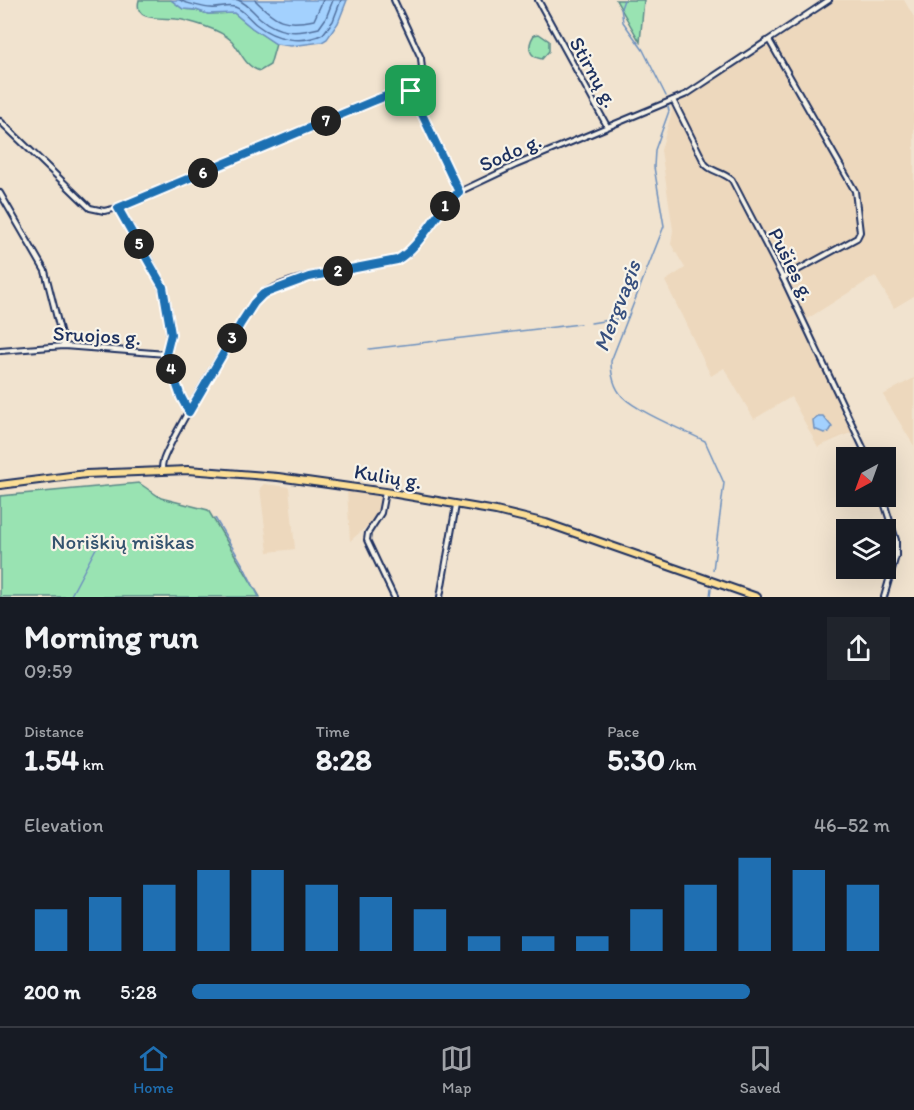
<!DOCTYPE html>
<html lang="en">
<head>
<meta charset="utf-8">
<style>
  :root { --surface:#171b24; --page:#20242c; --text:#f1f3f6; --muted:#9ea1a6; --line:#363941; --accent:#1f6fb2 }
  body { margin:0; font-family:Itim,sans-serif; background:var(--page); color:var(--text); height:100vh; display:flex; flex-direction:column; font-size:22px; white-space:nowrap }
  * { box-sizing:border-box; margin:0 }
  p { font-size:20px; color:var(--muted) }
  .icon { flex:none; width:33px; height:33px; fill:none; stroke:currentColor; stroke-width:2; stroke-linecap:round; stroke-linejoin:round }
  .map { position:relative; height:597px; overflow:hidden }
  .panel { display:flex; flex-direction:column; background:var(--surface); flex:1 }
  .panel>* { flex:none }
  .needle { width:39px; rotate:221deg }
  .tools { position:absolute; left:836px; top:447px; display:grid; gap:12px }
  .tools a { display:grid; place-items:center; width:60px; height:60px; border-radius:0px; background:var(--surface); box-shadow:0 6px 24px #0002; font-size:30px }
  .pin { position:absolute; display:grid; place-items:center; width:51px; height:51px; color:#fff; margin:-26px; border-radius:12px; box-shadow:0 3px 9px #0006 }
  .km { position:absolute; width:30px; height:30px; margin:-15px; border-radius:50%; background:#222; color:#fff; font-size:16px; line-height:30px; text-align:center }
  .round { display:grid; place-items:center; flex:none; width:63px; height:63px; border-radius:0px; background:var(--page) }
  .overview { display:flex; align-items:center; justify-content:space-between; height:102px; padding:0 24px }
  h1 { font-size:33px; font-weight:700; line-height:45px }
  .figures { display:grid; grid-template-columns:repeat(3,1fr); gap:9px; height:102px; padding:6px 24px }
  .figures div { display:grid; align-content:center }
  .figures b { font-size:30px; font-weight:700 }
  .figures small { font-size:16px; font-weight:400 }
  .figures p { font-size:16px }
  .chart { height:168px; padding:12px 24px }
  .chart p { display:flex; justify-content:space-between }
  .chart svg { width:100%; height:108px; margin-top:6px; stroke:var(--accent); stroke-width:6 }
  ul { padding:0 24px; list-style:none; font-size:20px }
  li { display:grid; grid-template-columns:96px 72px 1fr; align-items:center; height:45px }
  li i { height:15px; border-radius:8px; background:var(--accent) }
  .dock { display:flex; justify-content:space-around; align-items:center; height:84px; border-top:2px solid var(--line); background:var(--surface); font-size:16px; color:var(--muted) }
  .dock a { display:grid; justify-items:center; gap:3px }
  .dock .on { color:var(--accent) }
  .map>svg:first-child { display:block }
</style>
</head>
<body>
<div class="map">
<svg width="914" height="597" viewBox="0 0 914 597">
  <rect width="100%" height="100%" fill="#f1e3cf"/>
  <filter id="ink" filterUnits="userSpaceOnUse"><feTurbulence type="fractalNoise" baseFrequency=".0167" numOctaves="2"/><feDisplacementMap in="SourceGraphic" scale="12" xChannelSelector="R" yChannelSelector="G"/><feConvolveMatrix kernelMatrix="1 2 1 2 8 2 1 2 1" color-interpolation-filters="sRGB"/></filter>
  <g filter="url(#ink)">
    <g fill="#edd8bd">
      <polygon points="833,0 904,0 914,17 914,296 894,308 875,276 807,319 859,429 818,447 791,397 754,419 724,368 711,376 665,281 685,268 671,244 673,230 661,150 672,111 671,104 689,95"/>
      <polygon points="914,378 914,446 883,395"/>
      <polygon points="264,484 289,487 295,549 268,552 260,488"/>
      <polygon points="347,491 381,496 380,508 372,522 350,541"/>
    </g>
    <g fill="#99e3b2" stroke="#5a8988" stroke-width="1.5">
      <path d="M139,0H171L183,9L196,10L208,14L234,13L252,28L276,44L270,65L260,71C245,67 241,52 232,41C225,34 213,29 204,26C195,23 186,20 176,19C163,17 133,23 139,0Z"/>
      <polygon points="616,0 644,0 640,42"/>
      <path d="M539,34L549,41V51L542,59C528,57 527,46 534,35Z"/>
      <polygon points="139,483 161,498 208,510 260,597 0,597 0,496"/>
    </g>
    <g fill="#a3d1fe" stroke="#6d90be" stroke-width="1.5">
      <polygon points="171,0 347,0 338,23 327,39 322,42 291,46 276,44 252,28 234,13 208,14 196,10 183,9"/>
      <polygon points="818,416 823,416 832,427 829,432 824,433 814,429 813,420"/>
    </g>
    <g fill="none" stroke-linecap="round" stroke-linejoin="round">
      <g stroke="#51709e" stroke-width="1.5">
        <path d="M180,0C184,3 206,8 211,8C219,9 227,5 235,7C244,10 249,19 257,25C275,39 301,45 323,34L333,21L341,0"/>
        <path d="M238,0C248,4 252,11 260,18C279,34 296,34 319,28L326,18L333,0"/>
        <path d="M255,0C276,21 284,26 314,20L323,0"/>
      </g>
      <g stroke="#6d90be" stroke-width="1.5">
        <polyline points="624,0 621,8 623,22 643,50 666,96"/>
        <path d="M668,107L669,111L655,150L654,167L664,226L611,361C611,374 613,386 622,396C636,411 685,431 705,441L724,483L713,570"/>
        <polyline points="591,323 628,317"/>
        <polyline points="369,349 580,324"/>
        <polyline points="215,518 244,567 259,597"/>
        <polyline points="70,597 102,537"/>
        <polyline points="710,597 711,588"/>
      </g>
      <g stroke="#1b2f5e" stroke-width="8">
        <g id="minor">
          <polyline points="394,0 421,58 422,69 411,91"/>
          <polyline points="538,0 607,126"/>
          <polyline points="769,40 855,191 860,232 857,238 783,278"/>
          <polyline points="411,91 459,192"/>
          <path d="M673,100L705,164C711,172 722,171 732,180L783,278L868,458"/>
          <path d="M0,121L90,208L104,211L118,208C144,251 182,302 166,354"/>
          <polyline points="0,193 45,271 64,346"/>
          <polyline points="118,208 371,102 391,94 411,91"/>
          <polyline points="0,351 64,346 166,354 181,397 189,412"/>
          <path d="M162,470C162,467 162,464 163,461C170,440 249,303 264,293C302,270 356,272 397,260L408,253L446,205L459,192L516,165L687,94L829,0"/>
          <polyline points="385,492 381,513 368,533 367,540 394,597"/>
          <polyline points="882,496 896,540 896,556 884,597"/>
          <polyline points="440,597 456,505"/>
        </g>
      </g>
      <g stroke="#1b2f5e" stroke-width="10">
        <polyline id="primary" points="0,485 86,474 188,470 278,477 385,492 496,511 546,523 757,597"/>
      </g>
      <use href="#minor" stroke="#f7f3e8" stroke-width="4"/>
      <use href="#primary" stroke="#fcde96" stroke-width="6"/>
    </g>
  </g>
  <g fill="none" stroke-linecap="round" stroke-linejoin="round" filter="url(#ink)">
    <g stroke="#fff" stroke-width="12">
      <path id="route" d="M411,91L459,192C435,211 423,245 397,260L309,277L263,294L254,303L241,323L189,412L181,397L166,354L171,334L163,287L118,208L371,102L391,94Z"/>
    </g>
    <use href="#route" stroke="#1f6fb2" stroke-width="8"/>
  </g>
  <g text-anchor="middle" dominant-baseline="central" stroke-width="4.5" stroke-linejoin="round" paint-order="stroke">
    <g font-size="21" fill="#1b2f5e" stroke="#f7f3e8">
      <text transform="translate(594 72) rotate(61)">Stirnų g.</text>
      <text transform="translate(510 152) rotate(-24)">Sodo g.</text>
      <text transform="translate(792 264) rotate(63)">Pušies g.</text>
      <text transform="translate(97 335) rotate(3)">Sruojos g.</text>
      <text transform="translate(388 476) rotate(9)">Kulių g.</text>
    </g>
    <g font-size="21" fill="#34536f" stroke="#f7f3e8">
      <text x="123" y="541">Noriškių miškas</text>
    </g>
    <g font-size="22" font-style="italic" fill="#364f7e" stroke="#f7f3e8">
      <text transform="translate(617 306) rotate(-69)">Mergvagis</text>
    </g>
  </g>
</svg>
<div class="tools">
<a><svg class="needle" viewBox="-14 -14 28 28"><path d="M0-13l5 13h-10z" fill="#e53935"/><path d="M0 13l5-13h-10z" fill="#9ea1a6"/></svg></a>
<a><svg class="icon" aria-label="layers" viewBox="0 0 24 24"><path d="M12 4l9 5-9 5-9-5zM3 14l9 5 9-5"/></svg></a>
</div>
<div class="pin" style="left:411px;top:91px;background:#1e9e55"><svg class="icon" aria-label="arrive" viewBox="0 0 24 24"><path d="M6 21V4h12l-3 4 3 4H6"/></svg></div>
<b class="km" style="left:445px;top:206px">1</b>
<b class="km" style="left:338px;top:271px">2</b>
<b class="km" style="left:232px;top:338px">3</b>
<b class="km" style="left:171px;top:369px">4</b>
<b class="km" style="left:139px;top:244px">5</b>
<b class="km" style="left:203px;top:173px">6</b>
<b class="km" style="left:326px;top:121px">7</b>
</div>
<section class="panel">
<div class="overview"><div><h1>Morning run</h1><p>09:59</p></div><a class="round"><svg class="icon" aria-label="share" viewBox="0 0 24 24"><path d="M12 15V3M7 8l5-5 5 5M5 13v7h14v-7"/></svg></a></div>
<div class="figures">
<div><p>Distance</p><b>1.54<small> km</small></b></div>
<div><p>Time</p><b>8:28</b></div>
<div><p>Pace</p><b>5:30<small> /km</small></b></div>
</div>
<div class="chart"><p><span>Elevation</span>46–52 m</p>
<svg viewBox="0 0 160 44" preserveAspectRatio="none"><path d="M5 44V27M15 44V22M25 44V17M35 44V11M45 44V11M55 44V17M65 44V22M75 44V27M85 44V38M95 44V38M105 44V38M115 44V27M125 44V17M135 44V6M145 44V11M155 44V17"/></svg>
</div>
<ul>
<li><b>200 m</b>5:28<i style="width:80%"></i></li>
</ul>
</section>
<nav class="dock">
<a class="on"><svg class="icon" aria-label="home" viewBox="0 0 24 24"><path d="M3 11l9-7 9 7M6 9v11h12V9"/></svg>Home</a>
<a><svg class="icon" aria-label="map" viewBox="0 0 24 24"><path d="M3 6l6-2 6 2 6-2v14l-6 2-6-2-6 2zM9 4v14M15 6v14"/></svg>Map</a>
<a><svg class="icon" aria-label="saved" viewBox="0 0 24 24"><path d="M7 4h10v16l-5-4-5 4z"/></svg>Saved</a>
</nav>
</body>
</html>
